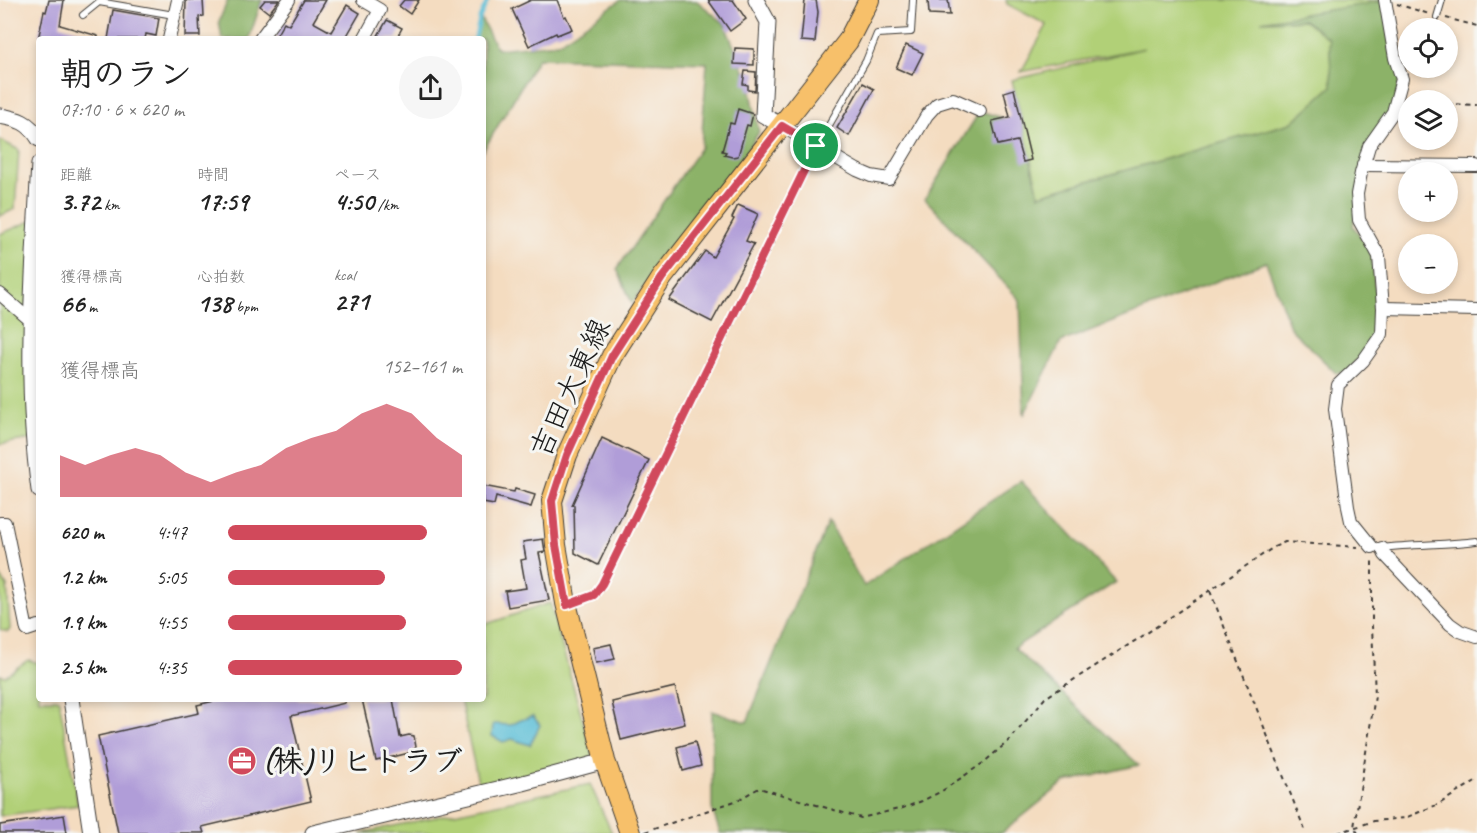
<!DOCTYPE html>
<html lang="ja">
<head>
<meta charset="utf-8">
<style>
  :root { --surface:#fff; --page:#f6f6f6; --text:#222; --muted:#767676; --accent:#d1495b }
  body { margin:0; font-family:Caveat,"Klee One",sans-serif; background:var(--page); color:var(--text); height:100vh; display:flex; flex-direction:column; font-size:22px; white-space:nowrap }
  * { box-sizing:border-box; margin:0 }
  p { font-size:20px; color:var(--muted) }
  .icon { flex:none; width:33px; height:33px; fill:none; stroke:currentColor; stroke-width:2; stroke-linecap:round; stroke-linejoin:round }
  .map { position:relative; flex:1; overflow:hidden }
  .details { position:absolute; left:36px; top:36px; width:450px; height:666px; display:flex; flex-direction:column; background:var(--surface); border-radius:6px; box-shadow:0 3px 9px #0003 }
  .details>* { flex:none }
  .buttons { position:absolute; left:1398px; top:18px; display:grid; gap:12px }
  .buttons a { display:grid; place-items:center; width:60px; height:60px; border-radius:50%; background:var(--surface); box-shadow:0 3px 9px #0003; font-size:30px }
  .pin { position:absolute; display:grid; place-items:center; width:51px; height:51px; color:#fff; margin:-26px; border:3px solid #fff; border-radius:50%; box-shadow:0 2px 6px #0007 }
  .round { display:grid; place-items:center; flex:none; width:63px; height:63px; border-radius:32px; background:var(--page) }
  .headline { display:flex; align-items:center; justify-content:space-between; height:102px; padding:0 24px }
  h1 { font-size:33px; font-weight:700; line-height:45px }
  .figures { display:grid; grid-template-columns:repeat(3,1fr); gap:9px; height:102px; padding:6px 24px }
  .figures div { display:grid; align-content:center }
  .figures b { font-size:26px; font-weight:700 }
  .figures small { font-size:16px; font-weight:400 }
  .figures p { font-size:16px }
  .chart { height:168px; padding:12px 24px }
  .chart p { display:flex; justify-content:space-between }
  .chart svg { width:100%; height:108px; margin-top:6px; fill:var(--accent); opacity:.7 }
  ul { padding:0 24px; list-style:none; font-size:20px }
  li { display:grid; grid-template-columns:96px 72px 1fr; align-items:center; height:45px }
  li i { height:15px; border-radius:8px; background:var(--accent) }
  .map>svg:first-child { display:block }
</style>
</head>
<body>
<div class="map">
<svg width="1477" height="833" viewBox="0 0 1477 833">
  <rect width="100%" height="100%" fill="#f6f6f2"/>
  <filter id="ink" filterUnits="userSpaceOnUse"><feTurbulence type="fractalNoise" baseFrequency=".0167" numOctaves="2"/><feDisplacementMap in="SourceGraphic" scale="12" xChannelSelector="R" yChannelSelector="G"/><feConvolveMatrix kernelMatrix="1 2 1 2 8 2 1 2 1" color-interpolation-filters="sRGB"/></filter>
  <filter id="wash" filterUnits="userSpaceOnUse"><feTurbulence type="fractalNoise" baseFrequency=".008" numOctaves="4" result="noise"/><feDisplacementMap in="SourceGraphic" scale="24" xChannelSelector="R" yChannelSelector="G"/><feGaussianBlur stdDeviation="1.35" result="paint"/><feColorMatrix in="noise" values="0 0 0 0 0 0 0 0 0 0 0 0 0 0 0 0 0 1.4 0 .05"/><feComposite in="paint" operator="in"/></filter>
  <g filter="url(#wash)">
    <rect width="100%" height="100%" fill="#f4dcc0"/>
    <g fill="#b1d077" stroke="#66764a" stroke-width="1.5">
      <polygon points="1006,0 1381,0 1383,1 1288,21 1304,20 1329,39 1333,86 1291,123 1039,195 1012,80 1145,48 1021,72 1047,25 1007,4"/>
      <polygon points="0,140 19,150 15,209 0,216"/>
      <polygon points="36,219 39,219 39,438 0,444 0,234"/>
      <polygon points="0,576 7,586 10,629 8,632 0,630"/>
      <polygon points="550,603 593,757 480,791 460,699 483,699 483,625"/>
      <polygon points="28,660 39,663 39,699 59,699 78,805 0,816 0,675 5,676"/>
      <polygon points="590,784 612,833 361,833"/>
    </g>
    <g fill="#8cb268" stroke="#546742" stroke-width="1.5">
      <polygon points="228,0 262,0 249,39 222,39 219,21"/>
      <polygon points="621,0 697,1 724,23 749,82 759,132 739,163 632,303 617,269 701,147 707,63 538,58 483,151 483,39 475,39 480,17 497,49 558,43"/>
      <polygon points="1383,1 1401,76 1393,112 1369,146 1353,226 1371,250 1377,310 1369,347 1346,373 1336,373 1291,329 1266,262 1061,342 1024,415 1020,300 925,199 980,111 1022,124 1039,195 1291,123 1332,86 1329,39 1304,20 1261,21"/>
      <polygon points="1021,481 1116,582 1014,648 1139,765 1065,782 1002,833 720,833 712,809 712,711 747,722 828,522 864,586"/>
    </g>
    <polygon fill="#58bdd6" stroke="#3a6c79" stroke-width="1.5" points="533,716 540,725 530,745 512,739 503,742 492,736 493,724 511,725 521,720"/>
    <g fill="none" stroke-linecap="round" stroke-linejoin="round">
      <polyline stroke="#58bdd6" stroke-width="4" points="475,39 480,17 488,0"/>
    </g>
    <g id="blocks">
      <g fill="#b09dd8">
        <polygon points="49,0 64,0 60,25 98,36 98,39 59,39 39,35 44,11 46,12"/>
        <polygon points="186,0 203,0 204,16 199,17 200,36 185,36"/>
        <polygon points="265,0 279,0 269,13 260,6"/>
        <polygon points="304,0 326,0 313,22 331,32 347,5 360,13 345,39 281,39 276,36 284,22 289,25"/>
        <polygon points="404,0 419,0 410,14 399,6"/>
        <polygon points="531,0 557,0 564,17 566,16 572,29 557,35 556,33 529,46 512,9"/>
        <polygon points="708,0 733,0 746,19 730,31"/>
        <polygon points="805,0 816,0 818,12 815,42 801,41"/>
        <polygon points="928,0 948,0 950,15 929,14"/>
        <polygon points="113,10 159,18 156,36 146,34 145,39 108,39"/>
        <polygon points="387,20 402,28 396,39 376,39"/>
        <polygon points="906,45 923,53 912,75 896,68"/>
        <polygon points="735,48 754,49 754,65 734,64"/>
        <polygon points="745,71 756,72 755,91 748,90 748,85 743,84"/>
        <polygon points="863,83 874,89 849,136 837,128"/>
        <polygon points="1014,89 1031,160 1023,162 1017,141 998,145 992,121 1010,117 1004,92"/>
        <polygon points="738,109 753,114 750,126 747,125 738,156 732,157 724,155 726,152 722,151 730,123 734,124"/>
        <polygon points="738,205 758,214 746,241 754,244 712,322 669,300 705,251 713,257 734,219 732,218"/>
        <polygon points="602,438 649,460 598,565 575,553 574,505 572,505"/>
        <polygon points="483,486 514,492 515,489 535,495 531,507 496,497 494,505 483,503"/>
        <polygon points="543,539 545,552 539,553 549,600 508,607 505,591 526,588 521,560 526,559 523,542"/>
        <polygon points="611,644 615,659 596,663 593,648"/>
        <polygon points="675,687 685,724 621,740 612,702"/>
        <polygon points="222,699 345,699 345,703 291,716 311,801 202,827 204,833 118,833 98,736 199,713 197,705"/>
        <polygon points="362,699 393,699 400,737 409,735 414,736 416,747 413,752 376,761"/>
        <polygon points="695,742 701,766 683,771 677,747"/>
        <polygon points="64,815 67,833 0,833 0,825"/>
      </g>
    </g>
  </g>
  <g filter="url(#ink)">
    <use href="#blocks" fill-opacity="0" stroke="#3c3935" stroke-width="1.5"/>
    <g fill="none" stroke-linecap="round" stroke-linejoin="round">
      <g stroke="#3c3935" stroke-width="8">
        <g id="service">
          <polyline points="83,15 99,2 174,15"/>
          <polyline points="1437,17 1442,0"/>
          <path d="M1382,548C1414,544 1445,545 1477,541"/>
          <polyline points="570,604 594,595 602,584 817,146 866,61 877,34 911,32 913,0"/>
        </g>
      </g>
      <g stroke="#3c3935" stroke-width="14">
        <g id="minor">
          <polyline points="363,0 380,10 364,39"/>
          <polyline points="169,39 178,0"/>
          <polyline points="260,39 289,0"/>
          <polyline points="782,126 857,170 871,176 889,179 927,115 937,104 953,99 980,111"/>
          <polyline points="1363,165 1477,166"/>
          <polyline points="0,294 30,320"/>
          <polyline points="1383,308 1477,310"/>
          <polyline points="0,523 5,523 27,630 39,626"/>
          <polyline points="1372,547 1351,521 1348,507 1335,409 1338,385 1363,361 1382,334 1383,308 1379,256 1359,220 1357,194 1361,173 1369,146 1393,112 1402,79 1395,58 1385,0"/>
          <polyline points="1382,548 1385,555 1450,624 1460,631 1477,637"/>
        </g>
      </g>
      <g stroke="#3c3935" stroke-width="17">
        <g id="tertiary">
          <polyline points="756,0 768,22 763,115 782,126"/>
          <path d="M0,116C18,119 29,122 39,139"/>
          <path d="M39,164C33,273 24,382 39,490"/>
          <polyline points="71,699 91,833"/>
          <polyline points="313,833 523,783 605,761"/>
        </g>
      </g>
      <g stroke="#3c3935" stroke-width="22">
        <polyline id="primary" points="630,833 605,761 566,603 556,545 552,501 567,455 612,356 662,278 848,41 869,0"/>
      </g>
      <g stroke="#3c3935" stroke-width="2" stroke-dasharray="4.5 4.5" stroke-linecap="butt">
        <polyline points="1397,4 1429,14"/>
        <polyline points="1446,18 1477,26"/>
        <polyline points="1448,104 1477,105"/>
        <polyline points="1210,591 1306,833"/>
        <polyline points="645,832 738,800 759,788 861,818 903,808 922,801 942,791 983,763 1010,740 1045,698 1141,637 1274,547 1285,542 1358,547"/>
        <polyline points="1338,833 1374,821 1405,818 1439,804 1477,780"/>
        <polyline points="1358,833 1354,827 1375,696 1372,626 1372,557"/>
      </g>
      <use href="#service" stroke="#fff" stroke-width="6"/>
      <use href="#minor" stroke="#fff" stroke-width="12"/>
      <use href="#tertiary" stroke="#fff" stroke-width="15"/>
      <use href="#primary" stroke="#f7c06b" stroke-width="20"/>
    </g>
  </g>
  <g fill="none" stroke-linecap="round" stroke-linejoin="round" filter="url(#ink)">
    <g stroke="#fff" stroke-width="12">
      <polygon id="route" points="782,126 816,146 602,584 594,595 567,605 556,545 552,501 567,455 612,356 662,278"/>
    </g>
    <use href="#route" stroke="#d1495b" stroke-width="8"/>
  </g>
  <defs>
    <g id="office-disc" transform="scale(1.5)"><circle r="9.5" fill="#d1495b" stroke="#f6f6f2"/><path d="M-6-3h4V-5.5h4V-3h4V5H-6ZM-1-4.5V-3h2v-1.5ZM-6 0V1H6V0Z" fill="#fff"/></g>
  </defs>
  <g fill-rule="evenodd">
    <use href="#office-disc" x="242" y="761"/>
  </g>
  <g text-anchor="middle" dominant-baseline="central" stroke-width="6" stroke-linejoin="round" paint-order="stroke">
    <g font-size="30" fill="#1c1c1c" stroke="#f6f6f2">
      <text transform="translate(570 388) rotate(-65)">吉田大東線</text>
    </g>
    <g font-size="30" font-weight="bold" fill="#1c1c1c" stroke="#f6f6f2" text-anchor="start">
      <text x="263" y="761">(株)リヒトラブ</text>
    </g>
  </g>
</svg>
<div class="buttons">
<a><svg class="icon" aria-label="locate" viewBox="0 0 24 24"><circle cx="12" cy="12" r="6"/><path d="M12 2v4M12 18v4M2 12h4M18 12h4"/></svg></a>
<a><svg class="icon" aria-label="layers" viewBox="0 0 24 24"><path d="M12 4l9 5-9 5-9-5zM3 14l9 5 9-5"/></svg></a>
<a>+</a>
<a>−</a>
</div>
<div class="pin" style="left:816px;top:146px;background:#1e9e55"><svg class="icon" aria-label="arrive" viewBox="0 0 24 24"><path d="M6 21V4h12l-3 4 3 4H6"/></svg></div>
<section class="details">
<div class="headline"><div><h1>朝のラン</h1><p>07:10 · 6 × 620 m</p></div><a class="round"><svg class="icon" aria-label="share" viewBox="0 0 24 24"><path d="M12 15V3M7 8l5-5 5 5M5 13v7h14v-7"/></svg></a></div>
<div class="figures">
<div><p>距離</p><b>3.72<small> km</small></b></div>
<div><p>時間</p><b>17:59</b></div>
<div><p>ペース</p><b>4:50<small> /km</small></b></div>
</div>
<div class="figures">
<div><p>獲得標高</p><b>66<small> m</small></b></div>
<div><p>心拍数</p><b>138<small> bpm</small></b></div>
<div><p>kcal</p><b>271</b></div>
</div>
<div class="chart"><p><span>獲得標高</span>152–161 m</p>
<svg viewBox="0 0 160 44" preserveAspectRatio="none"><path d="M0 44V27L10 31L20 27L30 24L40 27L50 34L60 38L70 34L80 31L90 24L100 20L110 17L120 10L130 6L140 10L150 20L160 27V44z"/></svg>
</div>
<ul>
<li><b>620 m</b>4:47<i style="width:85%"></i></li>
<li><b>1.2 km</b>5:05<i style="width:67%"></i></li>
<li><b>1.9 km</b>4:55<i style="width:76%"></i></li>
<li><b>2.5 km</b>4:35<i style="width:100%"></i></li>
</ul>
</section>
</div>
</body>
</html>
